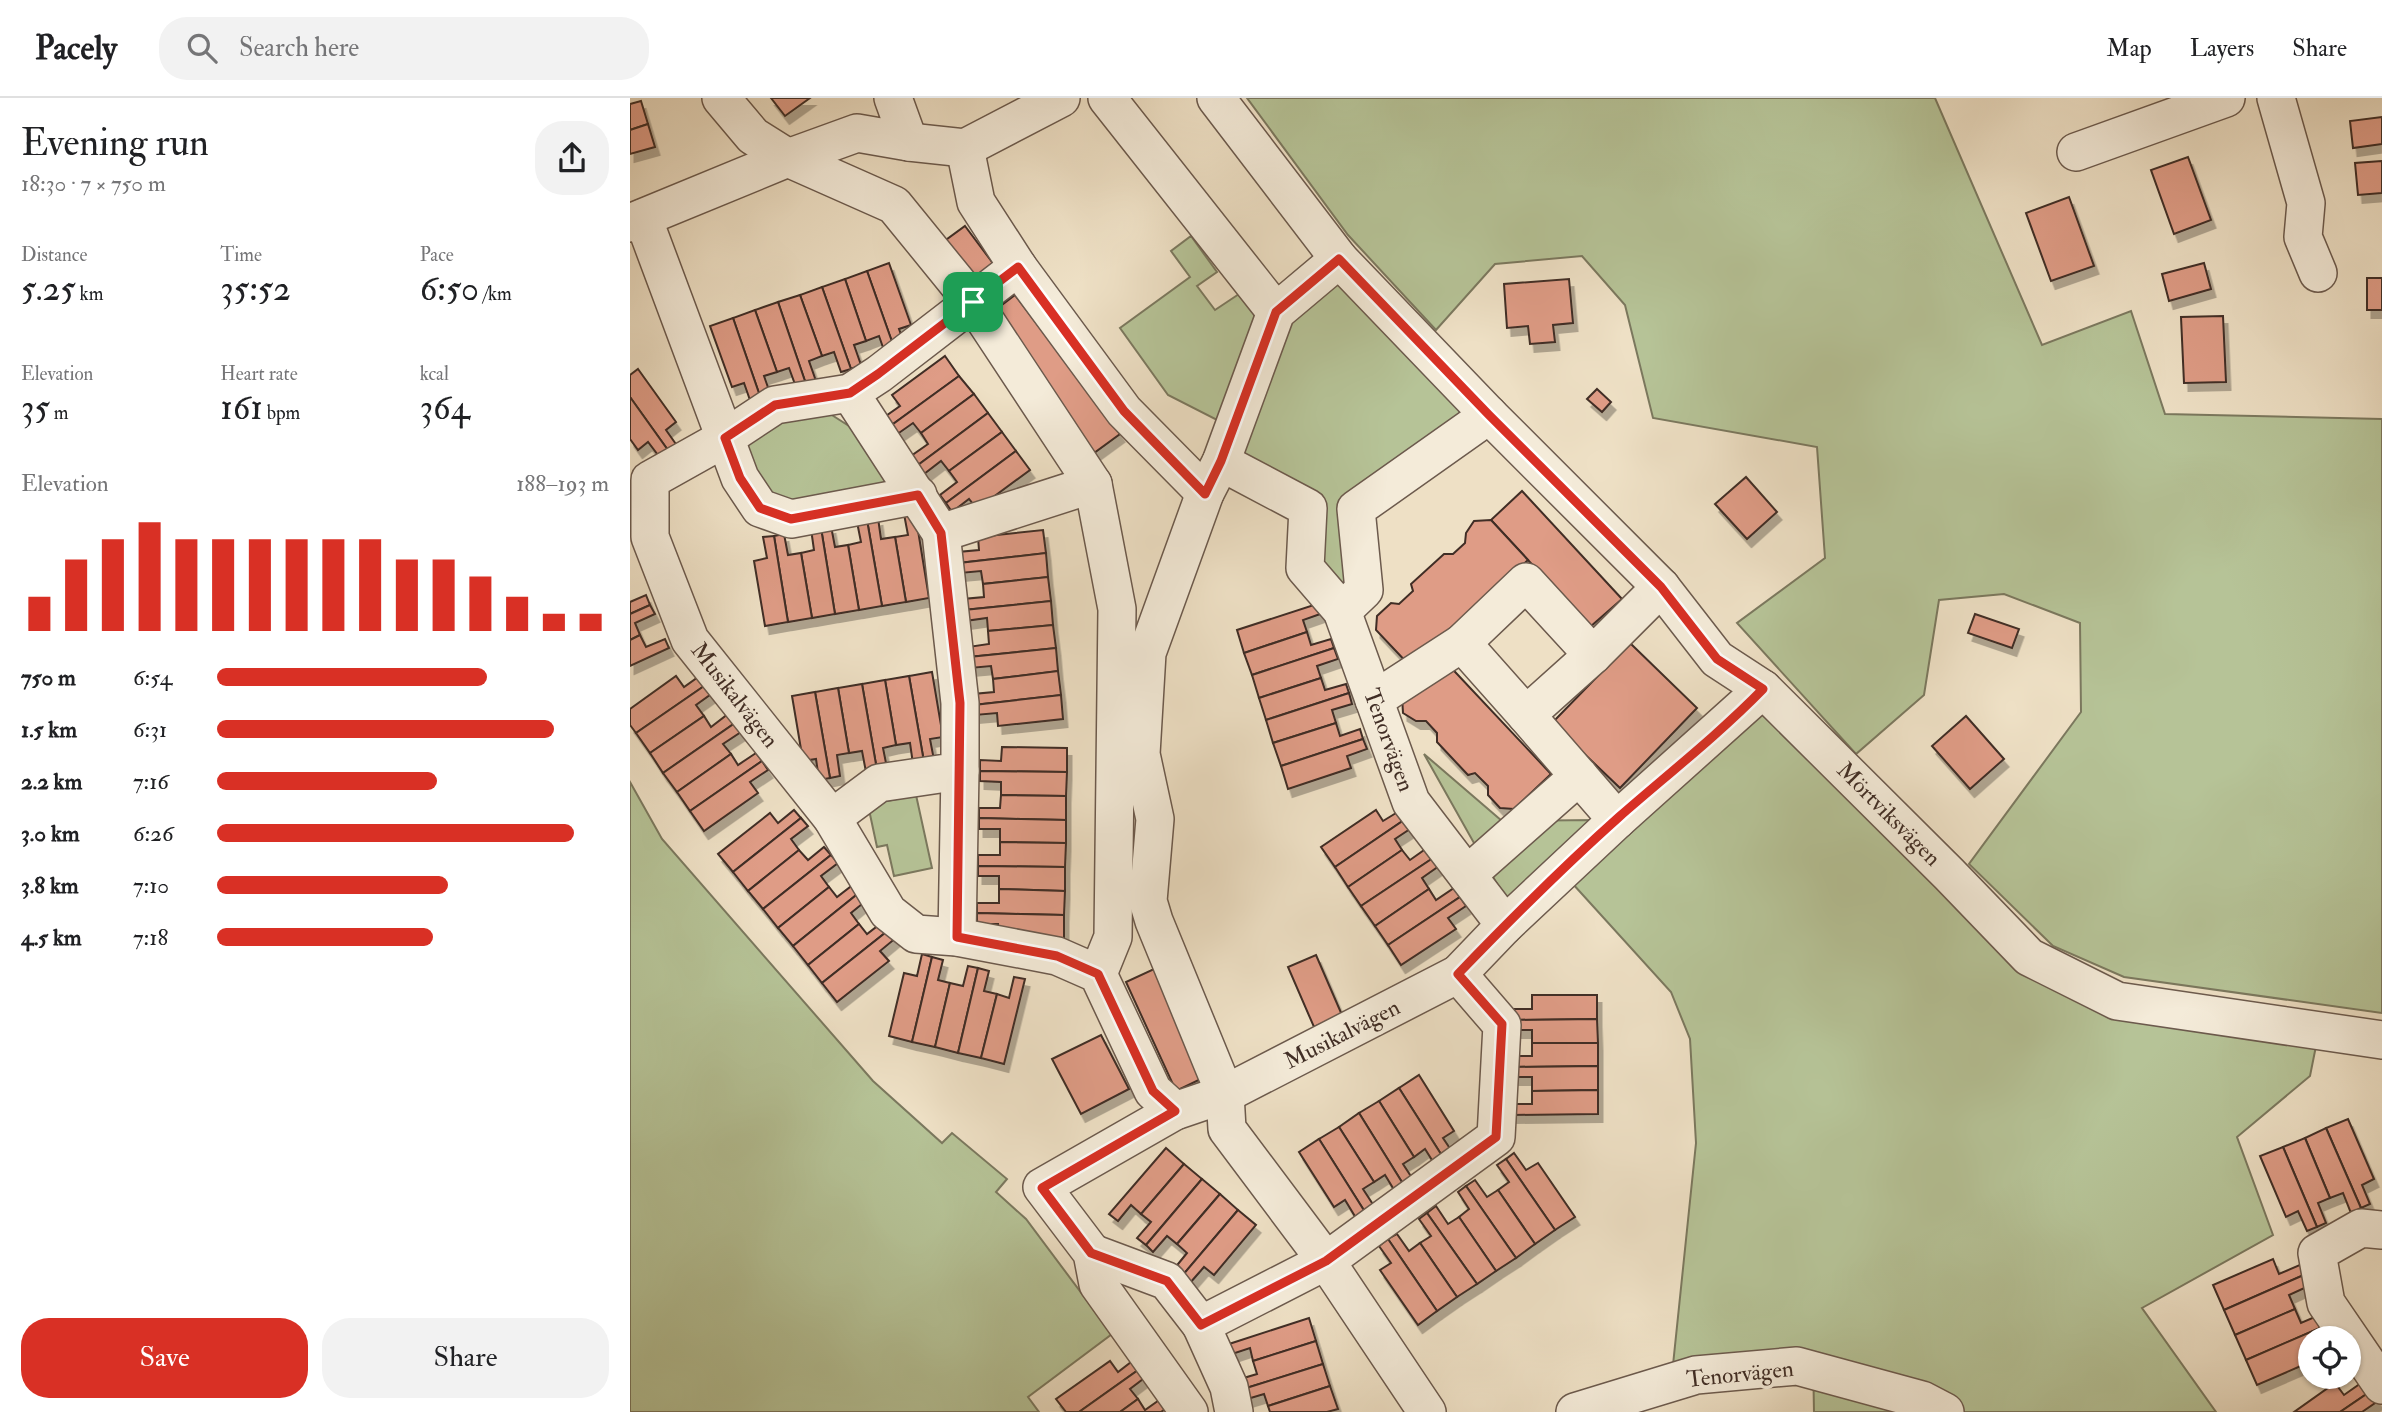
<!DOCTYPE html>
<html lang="en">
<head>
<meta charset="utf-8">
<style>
  :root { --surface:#fff; --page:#f2f2f2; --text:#202124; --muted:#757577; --line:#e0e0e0; --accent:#d93025 }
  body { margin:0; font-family:"IM FELL Double Pica",serif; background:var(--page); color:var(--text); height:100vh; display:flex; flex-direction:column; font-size:26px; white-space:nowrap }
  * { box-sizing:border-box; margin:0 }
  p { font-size:23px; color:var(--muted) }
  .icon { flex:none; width:38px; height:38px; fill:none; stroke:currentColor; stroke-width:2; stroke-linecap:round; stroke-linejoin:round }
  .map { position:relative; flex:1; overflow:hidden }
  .sheet { display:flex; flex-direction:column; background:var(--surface); width:630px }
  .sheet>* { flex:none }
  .controls { position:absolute; left:1668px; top:1228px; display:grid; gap:14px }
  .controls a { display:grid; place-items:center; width:63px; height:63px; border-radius:50%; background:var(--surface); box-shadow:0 2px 5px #0004; font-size:35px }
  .pin { position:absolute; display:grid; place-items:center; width:60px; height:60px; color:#fff; margin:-30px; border-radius:14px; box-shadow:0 4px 10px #0006 }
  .round { display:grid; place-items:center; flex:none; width:74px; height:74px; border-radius:28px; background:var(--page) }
  .overview { display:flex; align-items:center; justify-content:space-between; height:119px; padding:0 21px }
  h1 { font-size:38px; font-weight:600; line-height:52px }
  .figures { display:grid; grid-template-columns:repeat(3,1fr); gap:10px; height:119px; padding:7px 21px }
  .figures div { display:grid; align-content:center }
  .figures b { font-size:35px; font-weight:600 }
  .figures small { font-size:19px; font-weight:400 }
  .figures p { font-size:19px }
  .chart { height:196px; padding:14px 21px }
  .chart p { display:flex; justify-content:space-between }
  .chart svg { width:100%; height:126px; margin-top:7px; stroke:var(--accent); stroke-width:6 }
  .action { display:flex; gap:14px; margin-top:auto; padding:14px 21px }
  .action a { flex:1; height:80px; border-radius:28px; background:var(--accent); color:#fff; font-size:28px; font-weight:600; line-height:80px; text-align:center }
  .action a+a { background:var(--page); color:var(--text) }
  ul { padding:0 21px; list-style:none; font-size:23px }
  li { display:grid; grid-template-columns:112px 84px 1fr; align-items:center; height:52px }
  li i { height:18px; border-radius:9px; background:var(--accent) }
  header { display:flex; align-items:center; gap:42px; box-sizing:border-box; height:98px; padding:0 35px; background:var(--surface); border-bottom:2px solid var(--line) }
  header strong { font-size:33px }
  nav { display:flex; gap:38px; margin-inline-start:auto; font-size:24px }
  .search { width:490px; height:63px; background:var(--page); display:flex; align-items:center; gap:18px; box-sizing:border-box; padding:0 24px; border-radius:28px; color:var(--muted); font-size:26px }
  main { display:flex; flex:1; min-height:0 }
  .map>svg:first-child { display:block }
</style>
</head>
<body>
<header>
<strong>Pacely</strong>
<div class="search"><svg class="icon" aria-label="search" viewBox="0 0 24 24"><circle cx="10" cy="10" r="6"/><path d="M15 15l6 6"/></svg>Search here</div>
<nav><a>Map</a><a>Layers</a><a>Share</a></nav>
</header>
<main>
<section class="sheet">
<div class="overview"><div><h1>Evening run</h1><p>18:30 · 7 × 750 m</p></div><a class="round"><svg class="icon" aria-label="share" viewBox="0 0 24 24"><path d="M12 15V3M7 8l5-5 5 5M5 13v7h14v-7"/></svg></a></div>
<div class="figures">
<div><p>Distance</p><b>5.25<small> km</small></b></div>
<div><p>Time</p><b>35:52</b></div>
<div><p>Pace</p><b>6:50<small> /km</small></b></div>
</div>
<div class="figures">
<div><p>Elevation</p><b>35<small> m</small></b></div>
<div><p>Heart rate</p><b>161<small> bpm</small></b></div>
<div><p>kcal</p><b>364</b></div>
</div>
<div class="chart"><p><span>Elevation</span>188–193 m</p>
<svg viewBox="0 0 160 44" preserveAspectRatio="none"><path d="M5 44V32M15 44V19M25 44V12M35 44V6M45 44V12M55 44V12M65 44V12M75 44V12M85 44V12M95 44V12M105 44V19M115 44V19M125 44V25M135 44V32M145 44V38M155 44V38"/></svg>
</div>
<ul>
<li><b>750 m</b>6:54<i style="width:69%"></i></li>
<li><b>1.5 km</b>6:31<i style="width:86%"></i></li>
<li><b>2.2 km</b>7:16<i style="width:56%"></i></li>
<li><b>3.0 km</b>6:26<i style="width:91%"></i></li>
<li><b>3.8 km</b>7:10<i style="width:59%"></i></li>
<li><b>4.5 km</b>7:18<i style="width:55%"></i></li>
</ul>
<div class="action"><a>Save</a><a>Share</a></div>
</section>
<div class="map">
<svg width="1752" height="1314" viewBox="0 0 1752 1314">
  <defs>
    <filter id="shadow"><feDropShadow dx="4.5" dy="8" stdDeviation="0" flood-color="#0004"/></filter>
  </defs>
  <rect width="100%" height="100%" fill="#eee0c5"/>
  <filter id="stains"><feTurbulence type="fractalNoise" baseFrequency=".00286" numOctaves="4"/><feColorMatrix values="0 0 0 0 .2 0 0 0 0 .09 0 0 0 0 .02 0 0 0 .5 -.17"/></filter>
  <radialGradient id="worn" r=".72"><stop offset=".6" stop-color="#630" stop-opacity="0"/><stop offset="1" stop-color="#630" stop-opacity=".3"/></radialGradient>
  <g fill="#b6c397" stroke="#7b785e" stroke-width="2">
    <polygon points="617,0 1305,0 1412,247 1501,213 1535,316 1752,321 1752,915 1494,879 1423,848 1339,766 1451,614 1450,525 1374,496 1309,502 1294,597 1226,656 1107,525 1195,460 1187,349 1023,320 995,207 952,158 865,166 806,232 718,137"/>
    <polygon points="561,138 587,174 567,188 585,212 624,186 645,213 709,161 859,317 726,411 712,513 675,470 678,410 591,364 603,330 538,297 490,230 560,179 541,153"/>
    <polygon points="194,312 233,337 260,377 254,394 159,411 139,399 112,341 129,328"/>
    <polygon points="1133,591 1319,776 1487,903 1689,933 1680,978 1607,1039 1643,1137 1512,1210 1586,1314 1184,1314 1183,1258 1043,1267 1066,1045 1060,941 1041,894 932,774"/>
    <polygon points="794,656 872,723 964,722 876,802"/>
    <polygon points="0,684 32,741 243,983 312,1045 322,1035 377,1081 366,1094 396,1121 482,1236 398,1299 409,1314 0,1314"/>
    <polygon points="286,697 302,770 264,778 257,747 247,749 238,707"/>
  </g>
  <g fill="#df9c86" stroke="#402d25" stroke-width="2" filter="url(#shadow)">
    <polygon points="141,0 180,0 155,18"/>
    <polygon points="11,3 18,26 0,32 0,6"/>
    <polygon points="1752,19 1752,46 1723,50 1720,23"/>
    <polygon points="18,26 25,49 0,56 0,32"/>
    <polygon points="1558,59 1581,122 1544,136 1521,72"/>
    <polygon points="1752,63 1752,95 1728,97 1725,65"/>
    <polygon points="1439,99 1464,168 1421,183 1396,115"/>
    <polygon points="335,128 368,172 342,191 309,147"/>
    <polygon points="259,165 281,227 269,231 276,251 266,255 237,173"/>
    <polygon points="1574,165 1581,191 1539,203 1532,176"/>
    <polygon points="237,173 266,255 256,258 249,238 236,243 215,181"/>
    <rect x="1737" y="180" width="15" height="32"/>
    <polygon points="215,181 236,243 224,247 231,267 221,271 192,189"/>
    <polygon points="939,181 943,225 923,227 925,244 900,246 898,228 877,230 874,186"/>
    <polygon points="192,189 221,271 211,274 204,254 192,258 170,197"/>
    <polygon points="170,197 192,258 179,263 186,283 176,286 148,204"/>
    <polygon points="385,197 490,336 464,355 360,216"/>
    <polygon points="148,204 176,286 166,289 159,270 147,274 125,212"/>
    <polygon points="125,212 147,274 134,278 141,298 131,301 103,220"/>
    <polygon points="1593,218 1596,284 1554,285 1551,219"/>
    <polygon points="103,220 131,301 121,305 114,285 102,289 80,228"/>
    <polygon points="315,258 329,278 259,329 253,320 270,308 262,297"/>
    <polygon points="8,271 46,324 36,332 48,349 40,355 0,299 0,277"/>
    <polygon points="329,278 344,296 291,335 283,325 266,337 259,329"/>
    <polygon points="967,291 981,304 972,314 957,301"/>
    <polygon points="344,296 358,315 288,367 281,358 298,346 291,335"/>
    <polygon points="0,299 40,355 31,361 18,344 8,352 0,341"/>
    <polygon points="358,315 372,334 319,373 311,363 294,376 288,367"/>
    <polygon points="372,334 386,353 316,405 310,397 327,384 319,373"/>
    <polygon points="386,353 400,372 347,411 339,401 322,414 316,405"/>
    <polygon points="1116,379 1147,414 1117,441 1085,406"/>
    <polygon points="892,393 992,501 960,529 861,422"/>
    <polygon points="285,414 299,500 276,504 265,439 278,437 274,416"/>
    <polygon points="248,420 251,441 265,439 276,504 252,508 237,422"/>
    <polygon points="237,422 252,508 229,512 218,447 231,444 227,424"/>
    <polygon points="861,422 898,462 781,569 746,532 747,518 761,505 769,506 783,493 781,486 814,456 823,456 835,445 836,435 844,423"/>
    <polygon points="201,428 205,449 218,447 229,512 205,516 191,430"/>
    <polygon points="191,430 205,516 182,520 171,455 184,452 181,431"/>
    <polygon points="413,432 416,455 329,465 328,454 349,452 348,439"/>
    <polygon points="154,436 158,457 171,455 182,520 158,524 144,438"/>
    <polygon points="144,438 158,524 135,528 124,463 137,460 133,439"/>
    <polygon points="416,455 418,479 353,486 351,473 330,475 329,465"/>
    <polygon points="418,479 421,503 334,512 333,501 354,499 353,486"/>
    <polygon points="16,497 20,507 0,516 0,504"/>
    <polygon points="421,503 423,527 358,533 357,520 335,523 334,512"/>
    <polygon points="690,505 693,515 673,522 677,534 614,555 607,532"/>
    <polygon points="20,507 25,516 5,525 10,537 0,542 0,516"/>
    <polygon points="1345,516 1389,531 1382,550 1338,535"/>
    <polygon points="423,527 426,550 339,559 338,549 359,546 358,533"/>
    <polygon points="677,534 681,547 701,541 704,550 622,577 614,555"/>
    <polygon points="10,537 16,549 35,541 39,550 0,568 0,542"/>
    <polygon points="1000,545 1067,610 990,690 922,625"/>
    <polygon points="426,550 428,573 363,581 361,568 340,570 339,559"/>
    <polygon points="704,550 708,561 687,568 691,580 629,600 622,577"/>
    <polygon points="812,560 921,676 884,711 870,710 858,697 858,688 845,675 838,677 807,644 807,635 796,623 786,623 773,615 772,598"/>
    <polygon points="428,573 431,597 344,607 343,596 364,594 363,581"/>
    <polygon points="302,574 313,639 300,641 304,662 294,664 279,578"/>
    <polygon points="71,577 77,586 6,635 0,627 0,611 46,578 54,589"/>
    <polygon points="279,578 294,664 283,666 280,645 266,647 255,582"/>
    <polygon points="691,580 695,592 716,586 719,595 636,622 629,600"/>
    <polygon points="255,582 266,647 253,650 257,670 247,672 232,586"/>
    <polygon points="77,586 84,594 66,607 74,618 20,655 6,635"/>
    <polygon points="232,586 247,672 236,674 232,653 219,655 208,590"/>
    <polygon points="208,590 219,655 207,657 210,678 200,680 185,594"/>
    <polygon points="185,594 200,680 189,682 186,661 173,663 162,598"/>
    <polygon points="719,595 722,606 702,612 706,625 643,645 636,622"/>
    <polygon points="431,597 433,621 368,628 367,615 345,617 344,607"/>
    <polygon points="98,616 105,625 33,675 20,655 74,618 81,629"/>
    <polygon points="1336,618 1374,661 1340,691 1302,648"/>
    <polygon points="105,625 111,634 93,646 101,656 47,694 33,675"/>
    <polygon points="706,625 710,638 730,631 733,641 651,668 643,645"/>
    <polygon points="733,641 737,651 717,658 721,670 658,691 651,668"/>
    <polygon points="372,649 437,650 437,674 350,673 350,662 371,663"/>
    <polygon points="126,655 132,663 60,713 47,694 101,656 108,667"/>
    <polygon points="132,663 138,672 120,684 128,695 74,733 60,713"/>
    <polygon points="350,673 437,674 436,698 371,697 371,684 350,683"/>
    <polygon points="371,697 436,698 436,722 349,720 349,710 370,710"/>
    <polygon points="164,712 171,720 103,774 88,756 140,715 148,725"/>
    <polygon points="746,712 753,723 771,712 777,720 705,769 691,749"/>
    <polygon points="171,720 178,728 161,741 169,752 118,793 103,774"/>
    <polygon points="349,720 436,722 436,745 370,744 370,731 349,731"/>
    <polygon points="777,720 783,729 765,741 772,752 718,789 705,769"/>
    <polygon points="370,744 436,745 435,769 348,768 348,757 370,757"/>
    <polygon points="194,749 201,757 133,811 118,793 169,752 178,762"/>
    <polygon points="797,750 803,760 731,808 718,789 772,752 780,762"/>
    <polygon points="201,757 208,765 191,778 199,789 148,830 133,811"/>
    <polygon points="803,760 809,768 792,780 799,791 745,828 731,808"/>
    <polygon points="348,768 435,769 435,793 369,791 369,778 348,778"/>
    <polygon points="224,786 230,794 163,848 148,830 199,789 207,799"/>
    <polygon points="824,790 830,799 758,847 745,828 799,791 806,802"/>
    <polygon points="369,791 435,793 434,817 347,815 347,805 369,805"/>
    <polygon points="230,794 237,802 221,815 229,826 178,867 163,848"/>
    <polygon points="830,799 836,808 818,820 826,831 771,867 758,847"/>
    <polygon points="347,815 434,817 434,840 368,839 368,826 347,826"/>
    <polygon points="254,823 260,831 192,885 178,867 229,826 237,836"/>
    <polygon points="260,831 267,839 250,853 259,863 207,904 192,885"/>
    <polygon points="292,856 302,859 282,944 259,938 274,875 287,878"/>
    <polygon points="686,857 712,917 684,929 658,869"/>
    <polygon points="302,859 313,862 308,882 320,885 305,949 282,944"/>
    <polygon points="338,868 348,870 328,955 305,949 320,885 333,888"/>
    <polygon points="348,870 359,873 354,893 367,896 351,960 328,955"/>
    <polygon points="524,871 575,979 546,993 496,884"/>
    <polygon points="384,879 395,881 374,966 351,960 367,896 379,900"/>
    <polygon points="902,897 967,897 967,921 881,922 880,911 902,911"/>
    <polygon points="967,921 968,945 902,945 902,932 881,932 881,922"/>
    <polygon points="471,937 499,991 451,1016 422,961"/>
    <polygon points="902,945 968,945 968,968 881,969 881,958 902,958"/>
    <polygon points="968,968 968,992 902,993 902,979 881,979 881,969"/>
    <polygon points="789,977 824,1033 813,1040 825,1058 816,1064 769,990"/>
    <polygon points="769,990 816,1064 807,1070 795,1051 784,1059 749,1003"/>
    <polygon points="968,992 968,1016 881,1017 881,1006 902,1006 902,993"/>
    <polygon points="749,1003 784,1059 773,1066 784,1083 775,1089 729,1015"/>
    <polygon points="729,1015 775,1089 766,1095 755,1077 744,1084 709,1029"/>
    <polygon points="1718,1021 1744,1081 1732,1087 1740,1106 1731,1110 1696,1030"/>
    <polygon points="709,1029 744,1084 733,1091 744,1108 735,1114 689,1041"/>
    <polygon points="1696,1030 1731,1110 1721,1115 1713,1095 1700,1100 1675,1040"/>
    <polygon points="1675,1040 1700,1100 1688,1105 1696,1125 1687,1129 1653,1049"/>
    <polygon points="689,1041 735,1114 726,1120 715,1102 704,1109 669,1054"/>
    <polygon points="1653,1049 1687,1129 1677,1133 1668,1113 1656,1119 1630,1058"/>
    <polygon points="536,1050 554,1066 511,1116 501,1107 488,1123 479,1116"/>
    <polygon points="884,1055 896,1072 908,1065 945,1119 925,1132 876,1061"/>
    <polygon points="876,1061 925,1132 905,1146 868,1092 879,1084 867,1067"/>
    <polygon points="554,1066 572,1081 516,1147 507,1140 521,1124 511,1116"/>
    <polygon points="572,1081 590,1096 547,1146 537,1138 523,1154 516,1147"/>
    <polygon points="845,1082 857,1099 868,1092 905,1146 886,1160 836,1088"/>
    <polygon points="836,1088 886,1160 866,1173 829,1119 839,1111 828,1094"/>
    <polygon points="590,1096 608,1112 552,1178 544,1171 557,1155 547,1146"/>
    <polygon points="806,1108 818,1126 829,1119 866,1173 847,1186 797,1115"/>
    <polygon points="608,1112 626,1127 584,1177 574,1169 560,1185 552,1178"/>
    <polygon points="797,1115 847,1186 827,1199 790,1145 801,1138 789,1121"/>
    <polygon points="767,1136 779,1153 790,1145 827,1199 807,1213 758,1141"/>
    <polygon points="758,1141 807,1213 788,1227 750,1172 761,1165 749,1148"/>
    <polygon points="1643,1161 1649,1176 1672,1166 1676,1176 1594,1212 1583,1187"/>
    <polygon points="1676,1176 1681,1187 1659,1197 1665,1211 1605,1237 1594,1212"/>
    <polygon points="1665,1211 1671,1225 1694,1215 1699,1226 1616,1262 1605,1237"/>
    <polygon points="679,1220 686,1243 623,1263 620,1250 599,1257 596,1247"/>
    <polygon points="1699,1226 1703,1237 1695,1241 1680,1241 1680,1264 1627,1287 1616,1262"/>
    <polygon points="686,1243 693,1266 610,1292 607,1282 627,1276 623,1263"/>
    <polygon points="505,1261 511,1270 449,1314 436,1314 426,1301 480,1263 488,1274"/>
    <polygon points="693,1266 700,1288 638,1308 634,1296 614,1302 610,1292"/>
    <polygon points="511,1270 517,1278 500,1291 508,1301 490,1314 449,1314"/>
    <polygon points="1734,1283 1741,1293 1710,1314 1664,1314 1705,1285 1714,1297"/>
    <polygon points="700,1288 708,1311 697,1314 640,1314 638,1308"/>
    <polygon points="1741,1293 1748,1303 1732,1314 1710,1314"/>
    <polygon points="532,1300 539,1308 531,1314 490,1314 508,1301 515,1312"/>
  </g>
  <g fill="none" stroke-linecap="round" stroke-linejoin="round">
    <g stroke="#6c5a4d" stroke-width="40">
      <g id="minor">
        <polyline points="91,0 123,38 158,60 264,107 343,204 463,386 487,511 483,839 468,876"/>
        <polyline points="477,0 646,214"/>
        <polyline points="586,0 709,161 859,317 1031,489 1087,561 1133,591 1319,776 1399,859 1487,903 1752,942"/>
        <polyline points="1646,0 1676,105 1673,139 1688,175"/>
        <polyline points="279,44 335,50 431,0"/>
        <polyline points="335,50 346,104 388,169 494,313 575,395"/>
        <polyline points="1446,54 1596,0"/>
        <polyline points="13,120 110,380 130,410 161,421 288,397"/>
        <polyline points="0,125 158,60 227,35 279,44 263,0"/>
        <polyline points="388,169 249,276 220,295 145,307 95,340 20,382 20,439 60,542 202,720 258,814 286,836 327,839 427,858 468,876 523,993 545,1013"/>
        <polyline points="591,364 678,410 675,470 712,513 781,704 875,827"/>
        <polyline points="311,435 463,386"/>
        <polyline points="712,513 734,492 726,411 859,317"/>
        <polyline points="832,545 896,617 963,557"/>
        <polyline points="744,602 832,545 896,484 963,557 1031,489"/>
        <polyline points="896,617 987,722"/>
        <polyline points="202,720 249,685 330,673 330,605 311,435 220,295"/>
        <polyline points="837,777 949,678"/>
        <polyline points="327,839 330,673"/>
        <polyline points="1752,1132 1731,1130 1687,1155 1696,1205 1752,1287"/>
        <polyline points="462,1155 537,1183 571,1227"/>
        <polyline points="559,1314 468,1186 462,1155 412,1089 545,1013 595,996 828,876"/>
        <polyline points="604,1314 599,1289 571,1227 696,1163 597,1031 595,996 524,823 518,803 525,721 511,656 517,555 575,395 591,364 646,214 709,161"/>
        <polyline points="797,1314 696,1163 866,1039 872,927 828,876 875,827 987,722 1133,591"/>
        <polyline points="945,1314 1066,1277 1167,1268 1292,1302 1315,1314"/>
      </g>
    </g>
    <use href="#minor" stroke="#f4ebd9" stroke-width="37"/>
  </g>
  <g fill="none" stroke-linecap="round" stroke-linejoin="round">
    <g stroke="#fff" stroke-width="14">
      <path id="route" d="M709,161L859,317L1031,489L1087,561L1133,591C1088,637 1037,677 989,719C933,769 880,822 828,876L872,926L866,1039L696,1163L571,1227L537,1183L461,1155L412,1090L545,1013L523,993L468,876L427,858L327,839L330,605L311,435L288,397L161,421L130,410L110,380L95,340L145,307L220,295L248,276L388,169L494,313L575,396L591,363L646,214Z"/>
    </g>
    <use href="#route" stroke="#d93025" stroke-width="9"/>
  </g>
  <g text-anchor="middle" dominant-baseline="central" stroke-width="7" stroke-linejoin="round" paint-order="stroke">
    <g font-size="23" fill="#402d25" stroke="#f4ebd9">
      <text transform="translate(105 597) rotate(52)">Musikalvägen</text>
      <text transform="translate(759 642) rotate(70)">Tenorvägen</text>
      <text transform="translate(1259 716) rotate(45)">Mörtviksvägen</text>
      <text transform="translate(712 936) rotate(-27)">Musikalvägen</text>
      <text transform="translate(1110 1276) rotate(-6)">Tenorvägen</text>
    </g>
  </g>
  <rect width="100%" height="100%" filter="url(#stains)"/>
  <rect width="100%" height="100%" fill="url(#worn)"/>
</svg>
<div class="controls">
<a><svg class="icon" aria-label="locate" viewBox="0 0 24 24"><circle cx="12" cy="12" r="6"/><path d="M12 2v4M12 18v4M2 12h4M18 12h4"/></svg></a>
</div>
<div class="pin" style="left:343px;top:204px;background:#1e9e55"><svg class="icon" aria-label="arrive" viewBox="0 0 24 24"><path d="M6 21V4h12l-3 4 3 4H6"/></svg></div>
</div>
</main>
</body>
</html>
